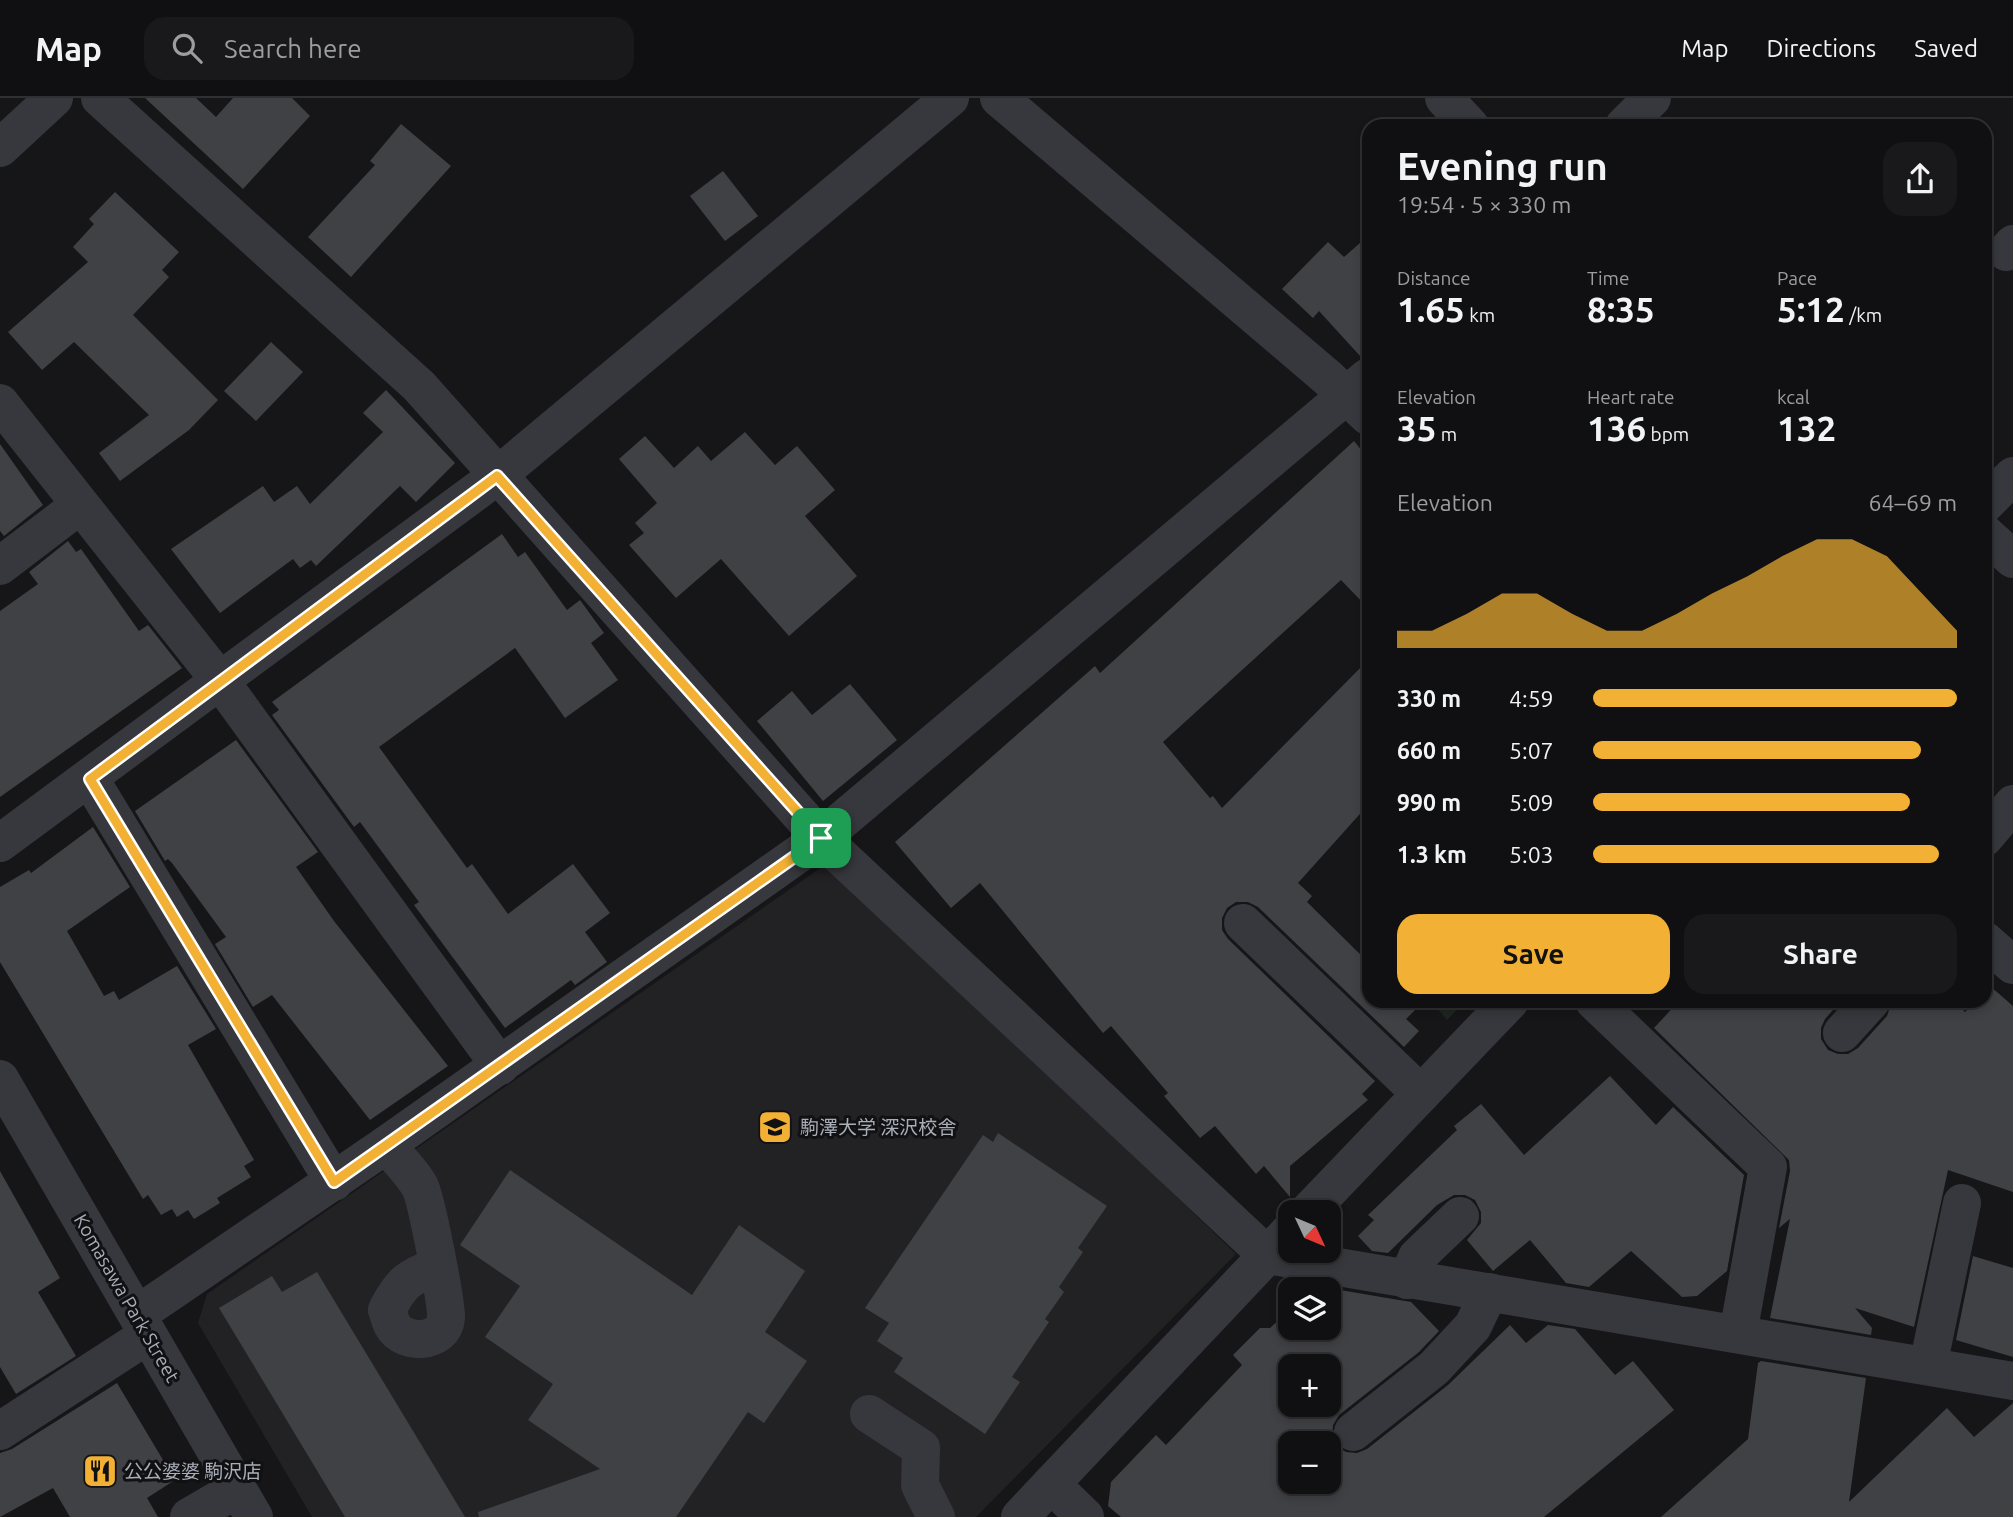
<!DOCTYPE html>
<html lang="en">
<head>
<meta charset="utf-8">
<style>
  :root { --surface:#101012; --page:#19191b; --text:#f1f3f6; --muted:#9c9d9f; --line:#303032; --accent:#f2b134 }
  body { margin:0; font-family:Ubuntu,"Noto Sans JP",sans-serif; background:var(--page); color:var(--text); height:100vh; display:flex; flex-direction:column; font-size:26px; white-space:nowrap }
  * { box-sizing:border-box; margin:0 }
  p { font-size:23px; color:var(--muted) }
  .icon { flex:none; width:38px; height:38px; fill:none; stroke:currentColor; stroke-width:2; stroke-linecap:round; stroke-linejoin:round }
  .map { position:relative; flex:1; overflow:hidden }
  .sheet { position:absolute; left:1362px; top:21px; width:630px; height:889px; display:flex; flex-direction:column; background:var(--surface); border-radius:21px; box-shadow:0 4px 10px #0003,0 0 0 2px var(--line) }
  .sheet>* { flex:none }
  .needle { width:46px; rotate:134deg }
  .buttons { position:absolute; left:1278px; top:1102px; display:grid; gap:14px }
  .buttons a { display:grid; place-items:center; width:63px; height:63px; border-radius:14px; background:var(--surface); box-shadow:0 4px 10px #0003,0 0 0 2px var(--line); font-size:35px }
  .pin { position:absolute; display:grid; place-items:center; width:60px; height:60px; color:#fff; margin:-30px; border-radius:14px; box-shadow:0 4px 10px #0006 }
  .round { display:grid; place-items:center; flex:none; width:74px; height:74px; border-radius:21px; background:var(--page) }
  .overview { display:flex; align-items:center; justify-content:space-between; height:119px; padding:0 35px }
  h1 { font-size:38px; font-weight:600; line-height:52px }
  .stats { display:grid; grid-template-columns:repeat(3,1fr); gap:10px; height:119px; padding:7px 35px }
  .stats div { display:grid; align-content:center }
  .stats b { font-size:35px; font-weight:600 }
  .stats small { font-size:19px; font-weight:400 }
  .stats p { font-size:19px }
  .chart { height:196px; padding:14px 35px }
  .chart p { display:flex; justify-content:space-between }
  .chart svg { width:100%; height:126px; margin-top:7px; fill:var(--accent); opacity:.7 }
  .action { display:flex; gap:14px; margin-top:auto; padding:14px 35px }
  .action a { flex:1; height:80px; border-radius:21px; background:var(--accent); color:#111; font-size:28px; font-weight:600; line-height:80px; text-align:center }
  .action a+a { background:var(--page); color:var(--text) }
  ul { padding:0 35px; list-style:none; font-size:23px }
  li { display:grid; grid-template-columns:112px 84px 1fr; align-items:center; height:52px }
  li i { height:18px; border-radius:9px; background:var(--accent) }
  header { display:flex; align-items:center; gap:42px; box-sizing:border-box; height:98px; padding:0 35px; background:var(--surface); border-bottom:2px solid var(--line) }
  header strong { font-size:33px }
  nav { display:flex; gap:38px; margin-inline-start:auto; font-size:24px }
  .search { width:490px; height:63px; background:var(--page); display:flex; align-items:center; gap:18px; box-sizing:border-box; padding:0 24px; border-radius:21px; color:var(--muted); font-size:26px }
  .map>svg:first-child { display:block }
</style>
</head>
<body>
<header>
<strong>Map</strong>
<div class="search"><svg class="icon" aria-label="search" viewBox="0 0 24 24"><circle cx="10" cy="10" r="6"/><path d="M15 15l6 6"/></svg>Search here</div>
<nav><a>Map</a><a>Directions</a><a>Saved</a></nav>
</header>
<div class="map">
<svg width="2013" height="1419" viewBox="0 0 2013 1419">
  <rect width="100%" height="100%" fill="#161618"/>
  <polygon fill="#222225" points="829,764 1236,1156 976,1419 312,1419 198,1225 207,1196"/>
  <polygon fill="#1e261f" points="1431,903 1465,903 1447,922"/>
  <g fill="#404145" fill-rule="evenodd">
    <polygon points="145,0 196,0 216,19 233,0 292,0 310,18 243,91"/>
    <polygon points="401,26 451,68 351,179 308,139 375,67 370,63"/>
    <polygon points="723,73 758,118 725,143 690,98"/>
    <polygon points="115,94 179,154 162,172 169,179 133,217 218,302 189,332 120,383 99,355 149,317 74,244 42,272 8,234 88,164 73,149 94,126 89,121"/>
    <polygon points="1368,138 1368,258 1361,259 1319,213 1313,220 1282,191 1328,144 1344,159"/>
    <polygon points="271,244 303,274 256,323 224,293"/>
    <polygon points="386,292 455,365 416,404 400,388 316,468 311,462 300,470 293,461 220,515 171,451 263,388 274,404 297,388 310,406 383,334 363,315"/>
    <polygon points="745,334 775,367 797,348 835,392 805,418 857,478 789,538 721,461 676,500 629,447 644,435 635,425 657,405 619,361 645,338 674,370 698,348 711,363"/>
    <polygon points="1354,343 1368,360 1368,510 1341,482 1163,644 1210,700 1213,698 1222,710 1368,562 1368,707 1298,785 1312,798 1307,804 1368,864 1368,903 1424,903 1406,921 1419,933 1404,949 1258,809 1248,804 1236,804 1227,810 1222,820 1222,832 1228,841 1375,983 1362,996 1368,1002 1290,1068 1290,1099 1264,1068 1256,1076 1215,1028 1200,1040 1164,998 1168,995 1111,928 1103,935 980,785 951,810 895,744 1095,568 1100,575"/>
    <polygon points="0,346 43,407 4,438 0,433"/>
    <polygon points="502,436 518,459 525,454 567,512 580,502 604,535 591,545 618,582 565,620 515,550 379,649 467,770 472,766 508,816 573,766 610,815 585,834 607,864 575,887 571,882 505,930 414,807 419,804 360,724 354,729 272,617 279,612 272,604"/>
    <polygon points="68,443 76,454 81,451 139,533 148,527 182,570 0,699 0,513 38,486 29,474"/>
    <polygon points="850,586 897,642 823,703 757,623 792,593 812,617"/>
    <polygon points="236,642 318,754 296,769 334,823 448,968 370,1022 272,897 253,909 215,846 226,839 172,765 168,761 165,763 135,713"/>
    <polygon points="93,729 130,789 67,833 104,898 114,893 119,902 177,868 216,931 188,947 254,1062 244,1068 251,1079 217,1100 220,1105 194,1121 188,1112 177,1119 172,1111 161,1117 148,1097 143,1101 0,864 0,789 29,772 31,775"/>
    <polygon points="1990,888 2013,908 2013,1094 1948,1072 1914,1229 1855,1210 1872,1230 1871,1237 1770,1220 1790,1121 1779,1130 1790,1073 1789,1062 1654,930 1679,903 1841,903 1825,921 1821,930 1821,941 1828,952 1838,956 1848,956 1858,950 1887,918 1892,903 1954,903 1965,914 1976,903 1984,903 1984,894"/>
    <polygon points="1610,978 1656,1027 1673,1009 1744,1077 1727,1173 1697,1198 1682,1199 1631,1153 1589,1189 1566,1185 1530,1142 1493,1173 1467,1142 1481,1125 1481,1114 1475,1102 1465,1097 1454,1097 1437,1107 1388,1155 1372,1153 1358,1138 1374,1122 1368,1117 1457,1032 1454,1028 1481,1006 1524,1057"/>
    <polygon points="998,1035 1107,1108 1078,1150 1083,1154 1059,1189 1064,1194 1045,1221 1049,1224 1012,1279 1020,1284 985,1336 894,1274 903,1260 877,1243 889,1225 865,1210 983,1037 993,1044"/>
    <polygon points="510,1072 692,1197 739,1127 805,1173 765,1234 807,1263 764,1325 748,1314 676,1419 479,1419 478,1414 600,1371 528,1322 553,1286 485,1239 520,1188 460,1147"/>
    <polygon points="0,1073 60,1180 38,1194 76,1258 16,1296 0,1269"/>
    <polygon points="1973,1158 2013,1170 2013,1259 1956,1242"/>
    <polygon points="317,1174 465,1419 345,1419 219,1210 272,1178 282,1194"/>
    <path d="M1334,1191L1411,1204L1439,1233L1419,1254L1339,1317L1333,1327L1332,1338L1336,1348L1346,1354L1357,1355L1367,1351L1448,1287L1510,1227L1526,1245L1548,1227L1575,1231L1615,1277L1633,1263L1674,1312L1544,1419H1121L1108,1408L1111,1384L1156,1337L1166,1347L1242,1267L1233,1257L1260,1230H1270L1290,1212V1230H1328V1196ZM1290,1269H1328V1307H1290ZM1290,1346H1328V1384H1290Z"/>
    <polygon points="1761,1263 1866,1280 1849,1404 1947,1310 1974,1339 2013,1305 2013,1419 1661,1419 1748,1341 1758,1265"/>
    <polygon points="117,1285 175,1382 147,1400 158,1419 70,1419 53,1390 0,1419 0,1355 12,1351"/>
  </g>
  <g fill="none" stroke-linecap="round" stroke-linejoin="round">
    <g stroke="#37383d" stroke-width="38">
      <polyline points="100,0 419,288 821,740 1267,1157 2013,1283"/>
      <polyline points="999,0 1328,280 1368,318"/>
      <polyline points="1444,0 1470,28"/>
      <polyline points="1624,28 1652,0"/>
      <polyline points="0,50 54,0"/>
      <polyline points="2006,154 2013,146"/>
      <polyline points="0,305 221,584 500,968"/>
      <polyline points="1984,407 2013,378"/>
      <polyline points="1984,435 2013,461"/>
      <polyline points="0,468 80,407"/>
      <polyline points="90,681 334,1084"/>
      <polyline points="1984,740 2013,706"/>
      <polyline points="0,745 497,378 950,0"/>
      <polyline points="1243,825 1421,996"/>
      <polyline points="1984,842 2013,867"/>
      <polyline points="1594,903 1768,1069 1738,1236"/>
      <polyline points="1842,935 1871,903"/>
      <polyline points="0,981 254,1419"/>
      <path d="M386,1047C397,1060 412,1074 420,1089C426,1100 447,1207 446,1220C444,1246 404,1247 393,1228C390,1223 389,1217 387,1212C401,1184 409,1179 438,1168"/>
      <polyline points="1307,1115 1510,903"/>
      <polyline points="1407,1182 1417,1159 1460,1118"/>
      <polyline points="138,1216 386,1047 821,740 1368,279"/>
      <polyline points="1928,1268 1962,1105"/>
      <polyline points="869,1316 921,1350 920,1387 936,1419"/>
      <polyline points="0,1333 148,1237"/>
      <polyline points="1353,1334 1434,1270 1473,1228 1489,1194"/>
      <polyline points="1051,1386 1085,1419"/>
      <polyline points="189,1419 237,1391"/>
      <polyline points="1020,1419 1290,1133"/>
    </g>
  </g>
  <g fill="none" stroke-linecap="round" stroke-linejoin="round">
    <g stroke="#fff" stroke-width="14">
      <polygon id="route" points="497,378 821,740 334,1084 90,681"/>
    </g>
    <use href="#route" stroke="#f2b134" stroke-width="9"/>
  </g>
  <defs>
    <g id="university-square" transform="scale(1.75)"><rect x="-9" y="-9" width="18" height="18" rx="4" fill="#f2b134" stroke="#111113"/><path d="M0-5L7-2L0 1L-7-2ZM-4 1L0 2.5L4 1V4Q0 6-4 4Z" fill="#111"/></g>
    <g id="restaurant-square" transform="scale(1.75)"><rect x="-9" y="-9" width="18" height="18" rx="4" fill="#f2b134" stroke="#111113"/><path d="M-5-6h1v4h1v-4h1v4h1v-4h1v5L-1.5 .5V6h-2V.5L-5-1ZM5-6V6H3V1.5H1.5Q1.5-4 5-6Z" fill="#111"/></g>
  </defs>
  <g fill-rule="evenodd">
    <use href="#university-square" x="775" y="1029"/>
    <use href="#restaurant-square" x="100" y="1373"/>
  </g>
  <g text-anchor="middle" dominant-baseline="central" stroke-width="6" stroke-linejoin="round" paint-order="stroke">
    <g font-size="19" fill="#a8adb8" stroke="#111113" text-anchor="start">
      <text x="800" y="1029">駒澤大学 深沢校舎</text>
      <text x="124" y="1373">公公婆婆 駒沢店</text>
    </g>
    <g font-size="19" fill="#a8adb8" stroke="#111113">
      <text transform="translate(127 1200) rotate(60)">Komasawa Park Street</text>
    </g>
  </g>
</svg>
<div class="buttons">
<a><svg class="needle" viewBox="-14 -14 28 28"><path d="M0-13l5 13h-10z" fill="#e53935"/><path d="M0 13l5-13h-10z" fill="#9c9d9f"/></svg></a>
<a><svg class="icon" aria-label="layers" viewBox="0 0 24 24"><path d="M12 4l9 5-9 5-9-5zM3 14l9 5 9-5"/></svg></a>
<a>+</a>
<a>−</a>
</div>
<div class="pin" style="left:821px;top:740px;background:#1e9e55"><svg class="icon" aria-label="arrive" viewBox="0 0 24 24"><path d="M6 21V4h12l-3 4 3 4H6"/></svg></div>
<section class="sheet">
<div class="overview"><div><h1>Evening run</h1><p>19:54 · 5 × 330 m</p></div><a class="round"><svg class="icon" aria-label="share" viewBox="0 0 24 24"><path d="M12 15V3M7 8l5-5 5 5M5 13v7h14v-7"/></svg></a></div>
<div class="stats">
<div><p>Distance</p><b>1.65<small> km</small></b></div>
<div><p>Time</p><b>8:35</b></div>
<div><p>Pace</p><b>5:12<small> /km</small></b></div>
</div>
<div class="stats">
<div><p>Elevation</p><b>35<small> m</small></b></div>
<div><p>Heart rate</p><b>136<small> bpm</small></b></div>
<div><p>kcal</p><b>132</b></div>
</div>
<div class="chart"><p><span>Elevation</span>64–69 m</p>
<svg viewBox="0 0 160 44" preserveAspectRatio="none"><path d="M0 44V38L10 38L20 32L30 25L40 25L50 32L60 38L70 38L80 32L90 25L100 19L110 12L120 6L130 6L140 12L150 25L160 38V44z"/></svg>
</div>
<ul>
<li><b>330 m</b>4:59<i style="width:100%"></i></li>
<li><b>660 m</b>5:07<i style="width:90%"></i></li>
<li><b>990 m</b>5:09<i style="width:87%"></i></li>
<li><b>1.3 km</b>5:03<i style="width:95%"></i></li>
</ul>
<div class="action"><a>Save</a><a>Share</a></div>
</section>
</div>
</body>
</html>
